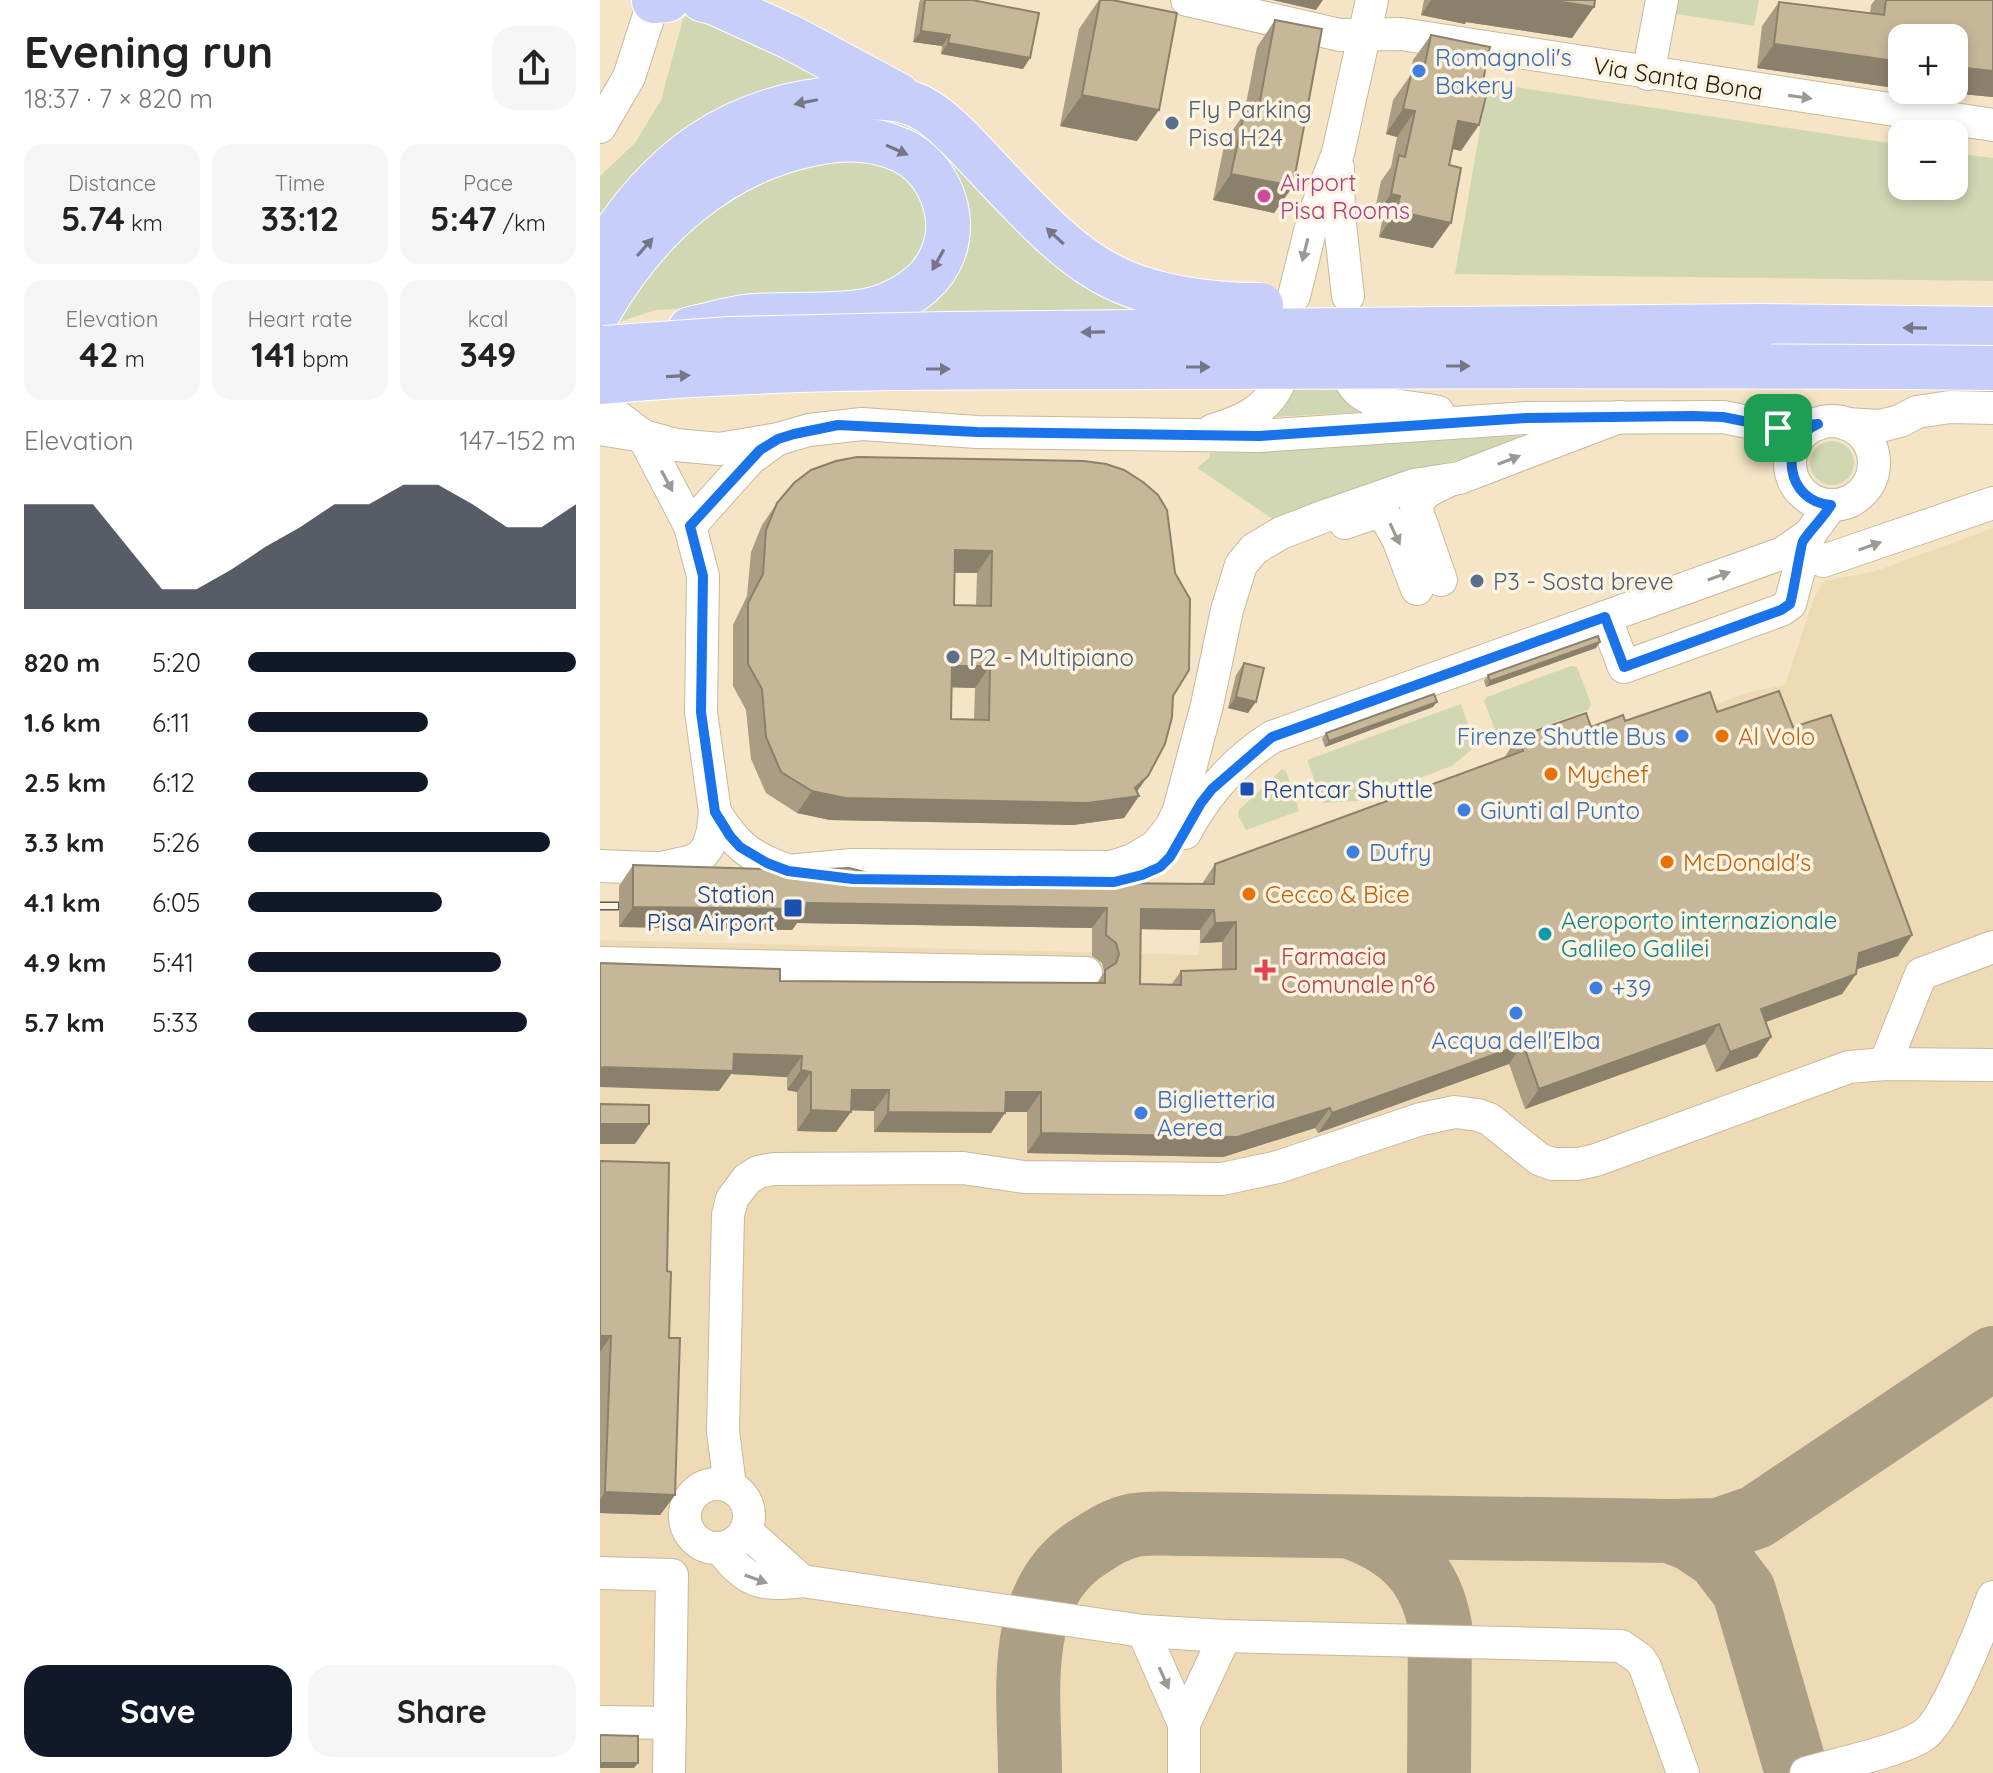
<!DOCTYPE html>
<html lang="en">
<head>
<meta charset="utf-8">
<style>
  :root { --surface:#fff; --page:#f6f6f6; --text:#222; --muted:#767676; --accent:#111827 }
  body { margin:0; font-family:Quicksand,sans-serif; background:var(--page); color:var(--text); height:100vh; display:flex; flex-direction:column; font-size:30px; white-space:nowrap }
  * { box-sizing:border-box; margin:0 }
  p { font-size:26px; color:var(--muted) }
  .icon { flex:none; width:44px; height:44px; fill:none; stroke:currentColor; stroke-width:2; stroke-linecap:round; stroke-linejoin:round }
  .map { position:relative; flex:1; overflow:hidden }
  .panel { display:flex; flex-direction:column; background:var(--surface); width:600px }
  .panel>* { flex:none }
  .controls { position:absolute; left:1288px; top:24px; display:grid; gap:16px }
  .controls a { display:grid; place-items:center; width:80px; height:80px; border-radius:16px; background:var(--surface); box-shadow:0 4px 12px #0003; font-size:40px }
  .pin { position:absolute; display:grid; place-items:center; width:68px; height:68px; color:#fff; margin:-34px; border-radius:16px; box-shadow:0 4px 12px #0006 }
  .round { display:grid; place-items:center; flex:none; width:84px; height:84px; border-radius:24px; background:var(--page) }
  .overview { display:flex; align-items:center; justify-content:space-between; height:136px; padding:0 24px }
  h1 { font-size:44px; font-weight:700; line-height:60px }
  .metrics { display:grid; grid-template-columns:repeat(3,1fr); gap:12px; height:136px; padding:8px 24px }
  .metrics div { display:grid; align-content:center; border-radius:20px; background:var(--page); text-align:center }
  .metrics b { font-size:34px; font-weight:700 }
  .metrics small { font-size:22px; font-weight:400 }
  .metrics p { font-size:22px }
  .chart { height:224px; padding:16px 24px }
  .chart p { display:flex; justify-content:space-between }
  .chart svg { width:100%; height:144px; margin-top:8px; fill:var(--accent); opacity:.7 }
  .button { display:flex; gap:16px; margin-top:auto; padding:16px 24px }
  .button a { flex:1; height:92px; border-radius:24px; background:var(--accent); color:#fff; font-size:32px; font-weight:700; line-height:92px; text-align:center }
  .button a+a { background:var(--page); color:var(--text) }
  ul { padding:0 24px; list-style:none; font-size:26px }
  li { display:grid; grid-template-columns:128px 96px 1fr; align-items:center; height:60px }
  li i { height:20px; border-radius:10px; background:var(--accent) }
  main { display:flex; flex:1; min-height:0 }
  .map>svg:first-child { display:block }
</style>
</head>
<body>
<main>
<section class="panel">
<div class="overview"><div><h1>Evening run</h1><p>18:37 · 7 × 820 m</p></div><a class="round"><svg class="icon" aria-label="share" viewBox="0 0 24 24"><path d="M12 15V3M7 8l5-5 5 5M5 13v7h14v-7"/></svg></a></div>
<div class="metrics">
<div><p>Distance</p><b>5.74<small> km</small></b></div>
<div><p>Time</p><b>33:12</b></div>
<div><p>Pace</p><b>5:47<small> /km</small></b></div>
</div>
<div class="metrics">
<div><p>Elevation</p><b>42<small> m</small></b></div>
<div><p>Heart rate</p><b>141<small> bpm</small></b></div>
<div><p>kcal</p><b>349</b></div>
</div>
<div class="chart"><p><span>Elevation</span>147–152 m</p>
<svg viewBox="0 0 160 44" preserveAspectRatio="none"><path d="M0 44V12L10 12L20 12L30 25L40 38L50 38L60 32L70 25L80 19L90 12L100 12L110 6L120 6L130 12L140 19L150 19L160 12V44z"/></svg>
</div>
<ul>
<li><b>820 m</b>5:20<i style="width:100%"></i></li>
<li><b>1.6 km</b>6:11<i style="width:55%"></i></li>
<li><b>2.5 km</b>6:12<i style="width:55%"></i></li>
<li><b>3.3 km</b>5:26<i style="width:92%"></i></li>
<li><b>4.1 km</b>6:05<i style="width:59%"></i></li>
<li><b>4.9 km</b>5:41<i style="width:77%"></i></li>
<li><b>5.7 km</b>5:33<i style="width:85%"></i></li>
</ul>
<div class="button"><a>Save</a><a>Share</a></div>
</section>
<div class="map">
<svg width="1393" height="1773" viewBox="0 0 1393 1773">
  <rect width="100%" height="100%" fill="#f5e5c6"/>
  <polygon fill="#eedab5" points="1393,528 1393,1773 0,1773 0,940 599,955 600,930 1011,741 1150,692 1185,685 1214,598 1224,581 1276,571"/>
  <g fill="#d0d7b2">
    <polygon points="1073,0 1159,0 1154,26 1071,13"/>
    <polygon points="89,14 246,79 575,310 320,314 213,301 55,310 16,323 0,314 0,176 35,143 61,100 83,19"/>
    <polygon points="888,83 1302,145 1302,186 1354,186 1354,153 1393,158 1393,281 855,274"/>
    <polygon points="738,384 761,412 673,417 691,386"/>
    <polygon points="936,435 868,459 857,460 683,526 597,468 610,457 610,453"/>
    <circle cx="1232" cy="463" r="22"/>
    <polygon points="971,666 977,667 991,704 988,710 906,740 898,738 884,701 887,697"/>
    <polygon points="861,704 876,746 852,766 758,801 723,803 707,760"/>
    <polygon points="682,769 686,771 699,811 646,830 638,815 639,810"/>
  </g>
  <g fill="none" stroke-linecap="round" stroke-linejoin="round">
    <g stroke="#ab9f86" stroke-width="64">
      <path d="M754,1528C802,1546 831,1574 840,1626L839,1773"/>
      <polyline points="1070,1531 1118,1530 1156,1517 1393,1358"/>
      <path d="M430,1773C430,1695 412,1594 490,1546C504,1537 518,1528 535,1525C552,1522 572,1524 590,1524L1070,1531L1091,1539L1118,1557L1144,1591L1197,1773"/>
    </g>
    <g stroke="#c8b99b" stroke-width="34">
      <g id="minor">
        <polyline points="587,0 740,35 801,34 1393,125"/>
        <polyline points="1048,74 1062,0"/>
        <polyline points="0,127 29,77 54,0"/>
        <polyline points="738,168 739,215 748,296"/>
        <polyline points="694,296 714,215 738,153 772,0"/>
        <path d="M752,383C767,409 812,405 838,412"/>
        <polyline points="0,403 43,436 90,526 103,576 101,712 115,812 113,831 108,847 101,856 92,861 61,868"/>
        <circle cx="1232" cy="463" r="42"/>
        <polyline points="1246,424 1280,426 1300,421 1317,412 1350,407 1393,408"/>
        <polyline points="0,429 43,436 76,445 119,449 178,439 209,430 262,424 377,432 659,436 927,418 1123,417 1178,428 1218,424"/>
        <path d="M613,430C640,422 665,412 678,385"/>
        <polyline points="745,523 771,514 785,516 798,539 817,589"/>
        <polyline points="90,526 150,459 172,443"/>
        <polyline points="1201,543 1213,555 1223,561 1393,503"/>
        <path d="M841,580L816,508C820,492 834,488 848,481"/>
        <polyline points="1005,617 1024,667 1181,610 1190,604 1199,570 1201,543"/>
        <path d="M115,812C135,844 148,856 184,869"/>
        <path d="M585,833C606,793 633,762 672,737L1183,553L1210,534L1231,505"/>
        <polyline points="0,866 77,869"/>
        <polyline points="159,870 188,871 252,865 511,867 533,860 556,846 571,827 579,810 607,705 627,610 641,565 654,549 681,533 725,516 814,485 859,478 1019,417"/>
        <polyline points="0,963 486,973"/>
        <polyline points="1285,1064 1321,974 1393,947"/>
        <circle cx="117" cy="1516" r="32"/>
        <polyline points="130,1486 123,1431 128,1215 132,1199 147,1179 158,1172 174,1169 363,1168 424,1177 622,1179 678,1167 821,1119 855,1112 878,1115 889,1119 939,1159 952,1164 978,1164 996,1160 1249,1067 1285,1064 1393,1065"/>
        <polyline points="146,1531 202,1581"/>
        <path d="M121,1549C147,1583 161,1586 202,1581L543,1631L625,1636L1021,1646L1040,1659L1045,1667L1083,1773"/>
        <polyline points="0,1573 72,1575 69,1773"/>
        <polyline points="543,1631 584,1724"/>
        <polyline points="0,1722 70,1723"/>
        <polyline points="584,1773 584,1724 625,1636"/>
        <path d="M1206,1773C1236,1764 1301,1751 1324,1735C1346,1720 1383,1625 1393,1597"/>
      </g>
    </g>
    <g stroke="#fff" stroke-width="46">
      <g id="highway">
        <polyline points="103,0 113,2 190,37 298,95"/>
        <polyline points="54,1 67,0"/>
        <path d="M0,256C58,161 132,104 246,98C268,97 297,96 318,106C344,118 375,155 395,176"/>
        <path d="M0,310C47,229 118,163 212,144C243,137 272,137 301,150C338,167 358,215 343,253C334,278 311,295 287,305C253,319 193,313 155,316C133,317 111,325 90,329"/>
        <polyline points="1159,326 1393,329"/>
      </g>
    </g>
    <use href="#minor" stroke="#fff" stroke-width="32"/>
    <use href="#highway" stroke="#c8cefa" stroke-width="44"/>
    <g stroke="#615947" stroke-width="9">
      <polyline id="rail" points="0,906 41,906"/>
    </g>
    <use href="#rail" stroke="#fdf3e1" stroke-width="6" stroke-dasharray="18" stroke-linecap="butt"/>
    <g stroke="#fff" stroke-width="46" stroke-linecap="butt">
      <g id="highway-bridge">
        <path d="M395,176C426,208 457,243 495,267C541,297 608,305 661,305"/>
        <polyline points="5,348 130,339 345,334 1159,326"/>
        <path d="M0,382C193,364 388,368 581,367C852,366 1122,365 1393,368"/>
      </g>
    </g>
    <use href="#highway-bridge" stroke="#c8cefa" stroke-width="44"/>
  </g>
  <g fill="#aa9d84" fill-rule="evenodd">
    <polygon points="320,0 372,0 430,58 423,69 341,54 342,46 313,42 319,3"/>
    <polygon points="499,0 512,0 537,141 460,126 479,29"/>
    <polygon points="824,0 995,0 972,38 866,22 865,24 821,15"/>
    <polygon points="1275,0 1393,0 1393,97 1351,93 1348,96 1309,90 1354,90 1354,38 1302,38 1302,89 1157,68 1162,26 1179,2 1270,14 1271,5"/>
    <polygon points="675,20 693,186 674,213 613,200 625,141 644,114 657,47"/>
    <polygon points="831,35 861,151 852,149 833,248 779,237 782,221 773,219 781,181 791,167 797,137 786,134 793,100 810,76 813,60"/>
    <path d="M484,461L573,696L537,792L539,796L524,818L473,825L230,820L197,813L166,793L151,759L146,710L133,686V625L147,596L151,552L162,525L177,503ZM354,573H377L376,605H354ZM352,687L375,688L374,720L351,719Z"/>
    <polygon points="996,648 886,687 884,681 888,675"/>
    <polygon points="644,663 648,713 628,708 636,675"/>
    <polygon points="833,707 725,747 722,739 726,733"/>
    <path d="M1117,712L1193,727L1312,935L1298,956L1257,969L1256,974L1242,994L1166,1022L1171,1037L1157,1057L1116,1072L1105,1044L925,1109L909,1064L718,1133L715,1128L623,1157L427,1153V1112H405L391,1133L274,1132V1111L251,1110L236,1132L197,1131V1092L187,1090V1077L131,1074L119,1091L180,981L497,983L504,972L502,963L492,956V928L197,923L192,930L19,927V886L33,865L292,879L602,884L615,864L904,758L918,737L1025,721ZM541,929L600,930V943L622,942V970L581,971L571,985L540,984Z"/>
    <polygon points="0,1161 67,1271 75,1495 60,1515 0,1513"/>
  </g>
  <g fill="#8b806b">
    <polygon points="672,0 723,0 716,10"/>
    <polygon points="831,0 949,0 994,7 972,38 866,22 865,24 821,15"/>
    <polygon points="321,31 350,35 342,46 313,42"/>
    <polygon points="348,43 430,58 423,69 341,54"/>
    <polygon points="1174,44 1302,62 1302,89 1157,68"/>
    <polygon points="1366,68 1393,71 1393,97 1351,93 1348,96 1309,90 1354,90 1354,70"/>
    <polygon points="482,95 559,110 537,141 460,126"/>
    <polygon points="803,109 815,111 797,137 786,134"/>
    <polygon points="858,121 879,125 861,151 841,146"/>
    <polygon points="631,174 693,186 674,213 613,200"/>
    <polygon points="791,194 800,196 782,221 773,219"/>
    <polygon points="796,211 851,223 833,248 779,237"/>
    <polygon points="355,550 392,551 377,573 340,572"/>
    <polygon points="1000,642 996,648 886,687 890,681"/>
    <polygon points="352,666 390,666 375,688 337,687"/>
    <polygon points="636,697 656,702 648,713 628,708"/>
    <polygon points="837,702 833,707 725,747 729,741"/>
    <polygon points="548,776 533,797 539,796 524,818 473,825 230,820 197,813 212,791 535,788"/>
    <polygon points="207,903 507,908 492,928 197,923 192,930 19,927 33,907"/>
    <polygon points="541,909 614,910 600,930 527,929"/>
    <polygon points="636,922 622,942 600,943 615,923"/>
    <polygon points="1312,935 1298,956 1245,973 1259,953"/>
    <polygon points="1256,974 1242,994 1147,1029 1161,1009"/>
    <polygon points="1119,1024 1105,1044 925,1109 939,1089"/>
    <polygon points="1171,1037 1157,1057 1116,1072 1130,1052"/>
    <polygon points="923,1044 909,1064 718,1133 732,1113"/>
    <polygon points="134,1054 202,1056 187,1077 131,1074 119,1091 0,1087 0,1067"/>
    <polygon points="201,1070 211,1072 197,1092 187,1090"/>
    <polygon points="252,1090 289,1090 274,1111 238,1110"/>
    <polygon points="406,1092 441,1092 427,1112 391,1112"/>
    <polygon points="730,1108 715,1128 623,1157 427,1153 441,1133"/>
    <polygon points="211,1110 251,1112 236,1132 197,1131"/>
    <polygon points="288,1112 405,1113 391,1133 274,1132"/>
    <polygon points="0,1124 49,1124 35,1144 0,1144"/>
    <polygon points="0,1336 11,1336 0,1352"/>
    <polygon points="5,1492 75,1495 60,1515 0,1513 0,1500"/>
    <polygon points="0,1763 38,1763 34,1768 0,1768"/>
  </g>
  <g fill="#c6b799" stroke="#8b806b" stroke-width="2" fill-rule="evenodd">
    <polygon points="325,0 372,0 439,13 430,58 348,43 350,35 321,31"/>
    <polygon points="500,0 512,0 577,13 559,110 482,95"/>
    <polygon points="949,0 995,0 994,7"/>
    <polygon points="1286,0 1393,0 1393,71 1366,68 1365,72 1354,70 1354,38 1302,38 1302,62 1174,44 1179,2 1284,15"/>
    <polygon points="675,20 722,29 693,186 631,174 644,114 657,117"/>
    <polygon points="831,35 890,47 881,90 887,92 879,125 858,121 849,165 861,168 851,223 796,211 800,196 791,194 799,155 805,157 815,111 803,109 811,75 822,78"/>
    <path d="M257,457L484,461L506,464L524,470L543,482L558,495L567,510L575,573L590,599L589,670L573,696L572,717L565,744L548,776L535,788L539,796L488,803L245,798L212,791L181,772L166,737L162,689L148,664V603L163,574L166,530L177,503L194,483L211,470L236,461ZM355,550L392,551L391,606L354,605ZM352,666H390L389,720L351,719Z"/>
    <polygon points="998,636 1000,642 890,681 888,675"/>
    <polygon points="644,663 664,668 656,702 636,697"/>
    <path d="M1179,691L1193,727L1231,715L1312,935L1259,953L1256,974L1161,1009L1171,1037L1130,1052L1119,1024L939,1089L923,1044L732,1113L730,1108L637,1137L441,1133V1092H406L405,1113L288,1112L289,1090H252L251,1112L211,1110V1072L201,1070L202,1056L134,1054L133,1071L0,1067V963L180,969V981L505,983V970L516,963L519,954L516,943L506,935L507,908L207,903L206,909L33,907V865L202,870L249,868L292,879L370,881L418,875H458L498,883L614,884L615,864L923,751L918,737L986,713L991,727L1023,715L1025,721L1110,692L1117,712ZM541,909L614,910L615,923L636,922V969L581,971V985L540,984Z"/>
    <polygon points="834,694 837,702 729,741 726,733"/>
    <polygon points="0,1104 49,1105 49,1124 0,1124"/>
    <polygon points="0,1161 69,1163 67,1271 71,1272 69,1338 80,1338 75,1495 5,1492 11,1336 0,1336"/>
    <polygon points="0,1735 38,1736 38,1763 0,1763"/>
  </g>
  <defs><path id="oneway-solid" d="M-6-.8H1V-3.2L6.5 0L1 3.2V.8H-6Z" transform="scale(2)"/></defs>
  <g fill="#9c9a95">
    <use href="#oneway-solid" transform="translate(1200 97) rotate(8)"/>
    <use href="#oneway-solid" transform="translate(705 250) rotate(104)"/>
    <use href="#oneway-solid" transform="translate(909 460) rotate(-21)"/>
    <use href="#oneway-solid" transform="translate(67 481) rotate(62)"/>
    <use href="#oneway-solid" transform="translate(795 534) rotate(65)"/>
    <use href="#oneway-solid" transform="translate(1270 546) rotate(-19)"/>
    <use href="#oneway-solid" transform="translate(1119 576) rotate(-20)"/>
    <use href="#oneway-solid" transform="translate(156 1579) rotate(20)"/>
    <use href="#oneway-solid" transform="translate(564 1678) rotate(66)"/>
  </g>
  <g fill="#767686">
    <use href="#oneway-solid" transform="translate(206 102) rotate(169)"/>
    <use href="#oneway-solid" transform="translate(297 150) rotate(24)"/>
    <use href="#oneway-solid" transform="translate(455 236) rotate(-137)"/>
    <use href="#oneway-solid" transform="translate(45 247) rotate(-49)"/>
    <use href="#oneway-solid" transform="translate(338 260) rotate(119)"/>
    <use href="#oneway-solid" transform="translate(1315 328) rotate(-179)"/>
    <use href="#oneway-solid" transform="translate(493 332) rotate(179)"/>
    <use href="#oneway-solid" transform="translate(858 366)"/>
    <use href="#oneway-solid" transform="translate(598 367)"/>
    <use href="#oneway-solid" transform="translate(338 369)"/>
    <use href="#oneway-solid" transform="translate(78 376) rotate(-3)"/>
  </g>
  <g fill="none" stroke-linecap="round" stroke-linejoin="round">
    <g stroke="#fff" stroke-width="16">
      <path id="route" d="M1092,416L1123,417L1178,428L1218,424C1177,442 1186,502 1231,505C1223,518 1212,528 1203,541C1201,544 1193,595 1190,604L1181,610L1024,667L1005,617L672,737L612,789L601,803L570,857L560,867L542,875L514,882L253,879L188,871L167,863L140,847L130,836L115,812L101,712L103,576L90,526L160,450L178,439L194,434L238,425L377,432L659,436L927,418Z"/>
    </g>
    <use href="#route" stroke="#1a73e8" stroke-width="10"/>
  </g>
  <g fill="#3f7fe0" stroke="#fdf3e1" stroke-width="3">
    <circle cx="819" cy="71" r="8"/>
    <circle cx="1082" cy="736" r="8"/>
    <circle cx="864" cy="810" r="8"/>
    <circle cx="753" cy="852" r="8"/>
    <circle cx="996" cy="988" r="8"/>
    <circle cx="916" cy="1013" r="8"/>
    <circle cx="541" cy="1113" r="8"/>
  </g>
  <g fill="#5c6f8a" stroke="#fdf3e1" stroke-width="3">
    <circle cx="572" cy="123" r="8"/>
    <circle cx="877" cy="581" r="8"/>
    <circle cx="353" cy="657" r="8"/>
  </g>
  <circle fill="#d1479c" stroke="#fdf3e1" stroke-width="3" cx="664" cy="196" r="8"/>
  <g fill="#e8710a" stroke="#fdf3e1" stroke-width="3">
    <circle cx="1122" cy="736" r="8"/>
    <circle cx="951" cy="774" r="8"/>
    <circle cx="1067" cy="862" r="8"/>
    <circle cx="649" cy="894" r="8"/>
  </g>
  <g fill="#1a4fb4" stroke="#fdf3e1" stroke-width="3">
    <rect x="639" y="781" width="16" height="16" rx="4"/>
    <rect x="183" y="898" width="20" height="20" rx="4"/>
  </g>
  <circle fill="#0f9aa8" stroke="#fdf3e1" stroke-width="3" cx="945" cy="934" r="8"/>
  <path fill="#e0444e" stroke="#fdf3e1" stroke-width="3" d="M661 958h8v8h8v8h-8v8h-8v-8h-8v-8h8z"/>
  <g text-anchor="middle" dominant-baseline="central" stroke-width="7" stroke-linejoin="round" paint-order="stroke">
    <g font-size="24" fill="#366cbe" stroke="#fdf3e1" text-anchor="start">
      <text x="835" y="57">Romagnoli's<tspan x="835" dy="28">Bakery</tspan></text>
      <text x="1066" y="736" text-anchor="end">Firenze Shuttle Bus</text>
      <text x="880" y="810">Giunti al Punto</text>
      <text x="769" y="852">Dufry</text>
      <text x="1012" y="988">+39</text>
      <text x="916" y="1040" text-anchor="middle">Acqua dell'Elba</text>
      <text x="557" y="1099">Biglietteria<tspan x="557" dy="28">Aerea</tspan></text>
    </g>
    <g font-size="24" fill="#241f13" stroke="#fdf3e1">
      <text transform="translate(1078 78) rotate(9)">Via Santa Bona</text>
    </g>
    <g font-size="24" fill="#4e5e75" stroke="#fdf3e1" text-anchor="start">
      <text x="588" y="109">Fly Parking<tspan x="588" dy="28">Pisa H24</tspan></text>
      <text x="893" y="581">P3 - Sosta breve</text>
      <text x="369" y="657">P2 - Multipiano</text>
    </g>
    <g font-size="24" fill="#b23c85" stroke="#fdf3e1" text-anchor="start">
      <text x="680" y="182">Airport<tspan x="680" dy="28">Pisa Rooms</tspan></text>
    </g>
    <g font-size="24" fill="#c56008" stroke="#fdf3e1" text-anchor="start">
      <text x="1138" y="736">Al Volo</text>
      <text x="967" y="774">Mychef</text>
      <text x="1083" y="862">McDonald's</text>
      <text x="665" y="894">Cecco &amp; Bice</text>
    </g>
    <g font-size="24" fill="#164399" stroke="#fdf3e1" text-anchor="start">
      <text x="663" y="789">Rentcar Shuttle</text>
      <text x="175" y="894" text-anchor="end">Station<tspan x="175" dy="28">Pisa Airport</tspan></text>
    </g>
    <g font-size="24" fill="#0d838f" stroke="#fdf3e1" text-anchor="start">
      <text x="961" y="920">Aeroporto internazionale<tspan x="961" dy="28">Galileo Galilei</tspan></text>
    </g>
    <g font-size="24" fill="#be3a42" stroke="#fdf3e1" text-anchor="start">
      <text x="681" y="956">Farmacia<tspan x="681" dy="28">Comunale n°6</tspan></text>
    </g>
  </g>
</svg>
<div class="controls">
<a>+</a>
<a>−</a>
</div>
<div class="pin" style="left:1178px;top:428px;background:#1e9e55"><svg class="icon" aria-label="arrive" viewBox="0 0 24 24"><path d="M6 21V4h12l-3 4 3 4H6"/></svg></div>
</div>
</main>
</body>
</html>
